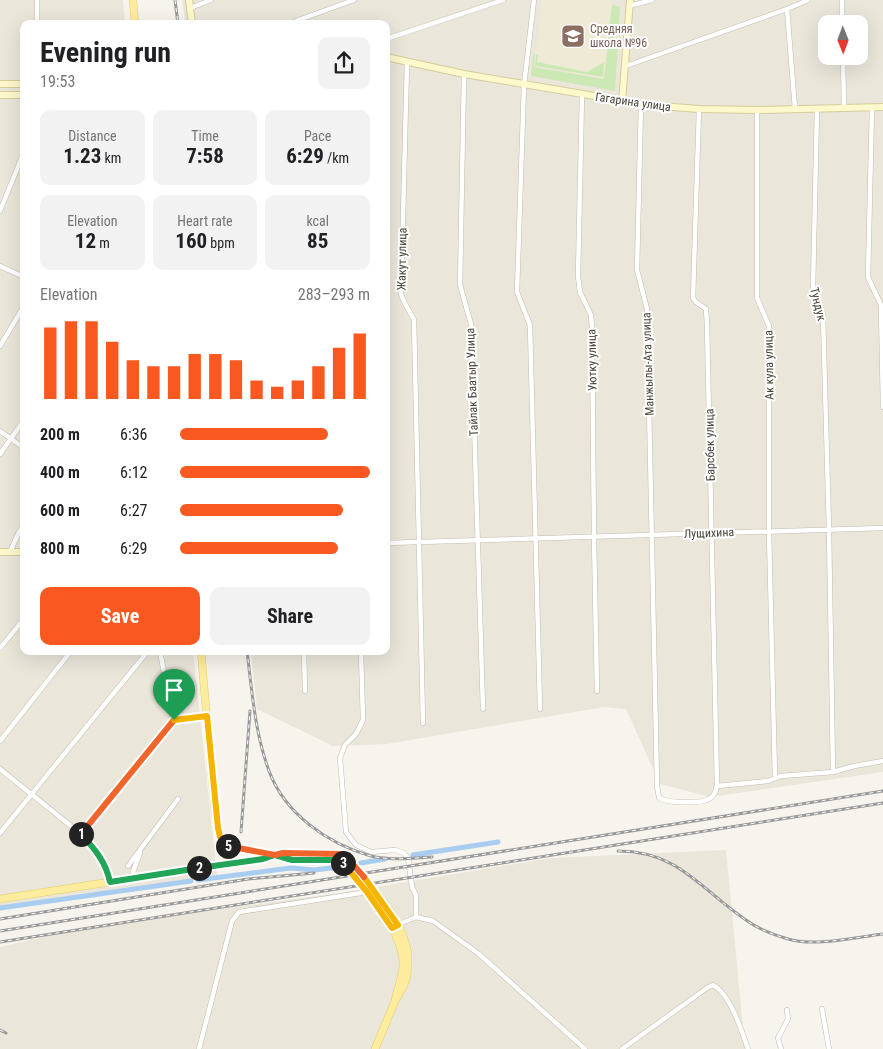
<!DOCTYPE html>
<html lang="en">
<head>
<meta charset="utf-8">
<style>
  :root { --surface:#fff; --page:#f2f2f2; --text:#202124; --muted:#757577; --accent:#f95820 }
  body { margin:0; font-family:"Roboto Condensed",sans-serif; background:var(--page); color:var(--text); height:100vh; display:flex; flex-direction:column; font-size:19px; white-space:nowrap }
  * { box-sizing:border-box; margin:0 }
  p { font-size:16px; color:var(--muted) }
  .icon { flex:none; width:28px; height:28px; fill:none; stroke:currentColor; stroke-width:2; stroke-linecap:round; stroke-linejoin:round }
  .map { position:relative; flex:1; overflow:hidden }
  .panel { position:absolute; left:20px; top:20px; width:370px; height:635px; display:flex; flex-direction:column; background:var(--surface); border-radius:10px; box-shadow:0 5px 20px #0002 }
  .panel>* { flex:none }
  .needle { width:32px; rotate:179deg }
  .controls { position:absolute; left:818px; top:15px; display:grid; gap:10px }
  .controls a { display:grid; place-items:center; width:50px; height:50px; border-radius:10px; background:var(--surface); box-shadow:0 5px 20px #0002; font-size:25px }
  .pin { position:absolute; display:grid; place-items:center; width:42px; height:42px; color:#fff; margin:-51px -21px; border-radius:50% 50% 50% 0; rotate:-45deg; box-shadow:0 0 5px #0007 }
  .pin .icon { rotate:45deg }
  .km { position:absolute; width:25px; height:25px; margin:-12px; border-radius:50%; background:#222; color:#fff; font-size:14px; line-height:25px; text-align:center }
  .round { display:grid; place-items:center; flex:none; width:52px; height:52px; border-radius:10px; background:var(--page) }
  .headline { display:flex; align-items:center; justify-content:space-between; height:85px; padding:0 20px }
  h1 { font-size:28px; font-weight:700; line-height:38px }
  .metrics { display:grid; grid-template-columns:repeat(3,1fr); gap:8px; height:85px; padding:5px 20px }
  .metrics div { display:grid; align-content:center; border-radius:10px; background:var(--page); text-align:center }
  .metrics b { font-size:21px; font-weight:700 }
  .metrics small { font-size:14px; font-weight:400 }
  .metrics p { font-size:14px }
  .chart { height:140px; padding:10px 20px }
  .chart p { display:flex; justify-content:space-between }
  .chart svg { width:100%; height:90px; margin-top:5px; stroke:var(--accent); stroke-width:6 }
  .cta { display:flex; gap:10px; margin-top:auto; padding:10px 20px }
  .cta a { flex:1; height:58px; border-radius:10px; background:var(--accent); color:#fff; font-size:20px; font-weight:700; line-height:58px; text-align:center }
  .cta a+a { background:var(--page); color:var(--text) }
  ul { padding:0 20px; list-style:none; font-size:16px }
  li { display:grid; grid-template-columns:80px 60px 1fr; align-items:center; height:38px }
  li i { height:12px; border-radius:6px; background:var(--accent) }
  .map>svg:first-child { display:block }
</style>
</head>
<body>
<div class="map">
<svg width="883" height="1049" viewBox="0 0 883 1049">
  <rect width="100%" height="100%" fill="#f6f4ec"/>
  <g fill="#eae6da" fill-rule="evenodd">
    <polygon points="0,0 123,0 125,24 24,24 24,651 193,651 217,875 0,910"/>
    <path d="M182,0H883V772L710,797L660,784L626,709L604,707L387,744L333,746L257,709L251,651H386V24H185ZM826,24H859V56H826Z"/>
    <polygon points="726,850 745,1049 0,1049 0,947 82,928 353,891 551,858"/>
  </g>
  <polygon fill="#eeead6" points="542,0 612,0 604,79 534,66"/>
  <g fill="#cce9b5">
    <polygon points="612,5 620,7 619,29 614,29 614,37 618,38 618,44 615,91 531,76 533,56 535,53 534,67 604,79"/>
    <polygon points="536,55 538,55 537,62 587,72 604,62 603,77 535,66"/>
  </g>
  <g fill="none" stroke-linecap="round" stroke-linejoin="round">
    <g stroke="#a9ccf1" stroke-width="5">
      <polyline points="413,855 498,842"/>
      <polyline points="361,863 385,859"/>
      <polyline points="198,880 275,870 291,868 314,870 340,867"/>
      <polyline points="0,908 191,881"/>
    </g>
    <g stroke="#c1bdae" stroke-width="5.5">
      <g id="street">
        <polyline points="37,0 37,24"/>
        <polyline points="534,0 524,85 517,292 530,325 540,709"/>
        <polyline points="842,0 842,24"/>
        <polyline points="629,6 652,0"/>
        <polyline points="190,8 211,0"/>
        <polyline points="787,9 795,109"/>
        <polyline points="292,24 293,22 354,0"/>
        <polyline points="386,39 503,0"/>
        <polyline points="843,56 844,108"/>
        <path d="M407,62L401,294C404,304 410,311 414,320L423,723"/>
        <polyline points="626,66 787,9 808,0"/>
        <polyline points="464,74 460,285 471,324 483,709"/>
        <polyline points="582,95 578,276 580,292 591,315 592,328 594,537 597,691"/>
        <path d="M641,104L637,270L647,309L657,786L659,798C667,803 701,804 709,799C714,797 716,791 717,786L707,325L706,309L696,302L693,298L699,109"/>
        <polyline points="872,107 868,277 881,305 883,407"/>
        <polyline points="817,109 813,287 816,299 823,315 829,530 833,772"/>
        <polyline points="757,110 757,298 769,326 769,532 775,778"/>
        <polyline points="0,211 24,152"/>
        <polyline points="0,266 24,277"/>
        <polyline points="0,346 24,306"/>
        <polyline points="0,431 24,448"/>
        <polyline points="0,454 24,420"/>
        <polyline points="386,543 883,528"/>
        <polyline points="10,552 19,532 24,525"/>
        <polyline points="0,648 24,619"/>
        <polyline points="160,651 173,721"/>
        <polyline points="304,651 305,691"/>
        <polyline points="361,651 363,720 356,734 345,745 340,758 346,832 356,845 371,852 395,850 404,853 408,858 412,887 416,895 416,917"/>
        <polyline points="0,741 71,651"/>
        <path d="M0,769L81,834C94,848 106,862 110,882"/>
        <polyline points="717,786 768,781 781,776 833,772 854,766 883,761"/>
        <polyline points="0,833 148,651"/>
        <polyline points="81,834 173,721 207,716"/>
        <polyline points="128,866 178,799"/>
        <path d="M133,878C132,867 138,863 140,852"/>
        <polyline points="416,917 433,921 479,954 585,1049"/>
        <polyline points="397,925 416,917"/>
        <polyline points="822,1009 829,1049"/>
        <polyline points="199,1049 232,921 239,912 367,892"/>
        <path d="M622,1049L707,988L713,985C730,994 742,1031 748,1049"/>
        <polyline points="781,1049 778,1038 788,1019 787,1010"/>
      </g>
    </g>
    <g stroke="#d5cc9b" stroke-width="8">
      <g id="secondary">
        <polyline points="189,0 192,24"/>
        <polyline points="386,57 464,74 648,105 699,109 757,110 883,107"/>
        <polyline points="0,84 24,84"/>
        <polyline points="0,95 24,95"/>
        <polyline points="622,102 630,0"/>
        <polyline points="0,552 24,552"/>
      </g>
    </g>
    <g stroke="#e4cd6b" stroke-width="8">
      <g id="primary">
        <polyline points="133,0 135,24"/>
        <path d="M201,651L215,813L220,837L231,847L268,853L292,860H336L343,862C365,885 405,934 403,967C402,978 397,990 395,1001"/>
        <polyline points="219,865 263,859 283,853 312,854 338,854 346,856 354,865 391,912 403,935 408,953 407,976 404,985 395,1001 375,1049"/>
        <polyline points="0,899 219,865 225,863 229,856 227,845"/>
      </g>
    </g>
    <use href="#street" stroke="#fff" stroke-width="4.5"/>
    <use href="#secondary" stroke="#fef8cd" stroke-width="6"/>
    <use href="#primary" stroke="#fdec9d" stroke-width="7"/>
    <g stroke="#9a9a9a" stroke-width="3">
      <g id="rail">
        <polyline points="175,0 178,24"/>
        <path d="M247,651C252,692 255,733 269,771C285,814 328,844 371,856C391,861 412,858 432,857"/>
        <polyline points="241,832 250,711"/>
        <path d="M618,851C679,851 701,890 746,920C758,929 774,935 788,939C814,947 856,937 883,934"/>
        <polyline points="0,919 248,879 314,873"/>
        <polyline points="0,931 883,791"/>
        <polyline points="0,942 883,803"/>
        <polyline points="0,1030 6,1033"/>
      </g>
    </g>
    <use href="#rail" stroke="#fff" stroke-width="1" stroke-dasharray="4" stroke-linecap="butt"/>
  </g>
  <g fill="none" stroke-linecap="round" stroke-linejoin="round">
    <g stroke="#fff" stroke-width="10">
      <polyline id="split-1" points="81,834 174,720"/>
    </g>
    <g stroke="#fff" stroke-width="10">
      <path id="split-2" d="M81,834C94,848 106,862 110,882L199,868"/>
    </g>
    <g stroke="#fff" stroke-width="10">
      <polyline id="split-3" points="199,868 263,859 275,855 292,860 336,860 343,863"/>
    </g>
    <g stroke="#fff" stroke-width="10">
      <polyline id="split-4" points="343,863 367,892 392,928 398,925 364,877"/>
    </g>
    <g stroke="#fff" stroke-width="10">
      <polyline id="split-5" points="228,846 275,855 283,853 342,854 349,860 364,877"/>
    </g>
    <g stroke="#fff" stroke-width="10">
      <polyline id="split-6" points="174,720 207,716 218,828 220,837 228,846"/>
    </g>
    <use href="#split-1" stroke="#f0652b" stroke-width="6"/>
    <use href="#split-2" stroke="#22a559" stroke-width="6"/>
    <use href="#split-3" stroke="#22a559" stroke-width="6"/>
    <use href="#split-4" stroke="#f5b400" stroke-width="6"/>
    <use href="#split-5" stroke="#f0652b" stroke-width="6"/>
    <use href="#split-6" stroke="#f5b400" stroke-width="6"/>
  </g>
  <defs>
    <g id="school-square" transform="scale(1.25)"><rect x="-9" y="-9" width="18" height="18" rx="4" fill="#8d6e63" stroke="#fff"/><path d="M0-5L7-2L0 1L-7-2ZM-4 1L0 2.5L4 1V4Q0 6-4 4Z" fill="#fff"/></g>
  </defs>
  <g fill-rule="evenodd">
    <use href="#school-square" x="573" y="36"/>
  </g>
  <g text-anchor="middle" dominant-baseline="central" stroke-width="4" stroke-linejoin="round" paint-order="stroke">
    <g font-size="12" fill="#785e54" stroke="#fff" text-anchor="start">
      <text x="590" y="29">Средняя<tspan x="590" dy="14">школа №96</tspan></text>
    </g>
    <g font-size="12" fill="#4a4539" stroke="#fff">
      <text transform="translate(633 102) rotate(8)">Гагарина улица</text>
      <text transform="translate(402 259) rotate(-89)">Жакут улица</text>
      <text transform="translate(818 304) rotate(76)">Тундук</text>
      <text transform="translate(592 360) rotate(-91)">Уютку улица</text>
      <text transform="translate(648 364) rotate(-92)">Манжылы-Ата улица</text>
      <text transform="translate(769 365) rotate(-91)">Ак кула улица</text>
      <text transform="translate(472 382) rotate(-92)">Тайлак Баатыр Улица</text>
      <text transform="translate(710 445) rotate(-91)">Барсбек улица</text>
      <text transform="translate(709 533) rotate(-2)">Лущихина</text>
    </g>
  </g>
</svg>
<div class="controls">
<a><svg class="needle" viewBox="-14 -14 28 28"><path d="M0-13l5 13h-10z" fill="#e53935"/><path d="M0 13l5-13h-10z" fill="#757577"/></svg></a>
</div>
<div class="pin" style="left:174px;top:720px;background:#1e9e55"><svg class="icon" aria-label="arrive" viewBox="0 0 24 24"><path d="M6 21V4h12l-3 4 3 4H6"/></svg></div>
<b class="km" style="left:81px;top:834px">1</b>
<b class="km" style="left:199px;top:868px">2</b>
<b class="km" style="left:343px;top:863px">3</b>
<b class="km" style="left:228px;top:846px">5</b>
<section class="panel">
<div class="headline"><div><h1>Evening run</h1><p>19:53</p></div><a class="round"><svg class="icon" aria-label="share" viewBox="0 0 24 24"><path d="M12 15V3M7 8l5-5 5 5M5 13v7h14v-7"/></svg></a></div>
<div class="metrics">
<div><p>Distance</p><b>1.23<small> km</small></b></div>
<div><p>Time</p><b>7:58</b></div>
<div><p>Pace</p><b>6:29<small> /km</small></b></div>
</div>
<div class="metrics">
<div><p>Elevation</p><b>12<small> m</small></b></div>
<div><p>Heart rate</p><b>160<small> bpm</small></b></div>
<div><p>kcal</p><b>85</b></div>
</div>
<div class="chart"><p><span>Elevation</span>283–293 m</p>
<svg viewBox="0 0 160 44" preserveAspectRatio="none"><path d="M5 44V9M15 44V6M25 44V6M35 44V16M45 44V25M55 44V28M65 44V28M75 44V22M85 44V22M95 44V25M105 44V35M115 44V38M125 44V35M135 44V28M145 44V19M155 44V12"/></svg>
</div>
<ul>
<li><b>200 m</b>6:36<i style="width:78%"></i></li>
<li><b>400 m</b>6:12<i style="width:100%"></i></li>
<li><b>600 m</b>6:27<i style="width:86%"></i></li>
<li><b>800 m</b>6:29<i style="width:83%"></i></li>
</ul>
<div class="cta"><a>Save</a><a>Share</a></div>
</section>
</div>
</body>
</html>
